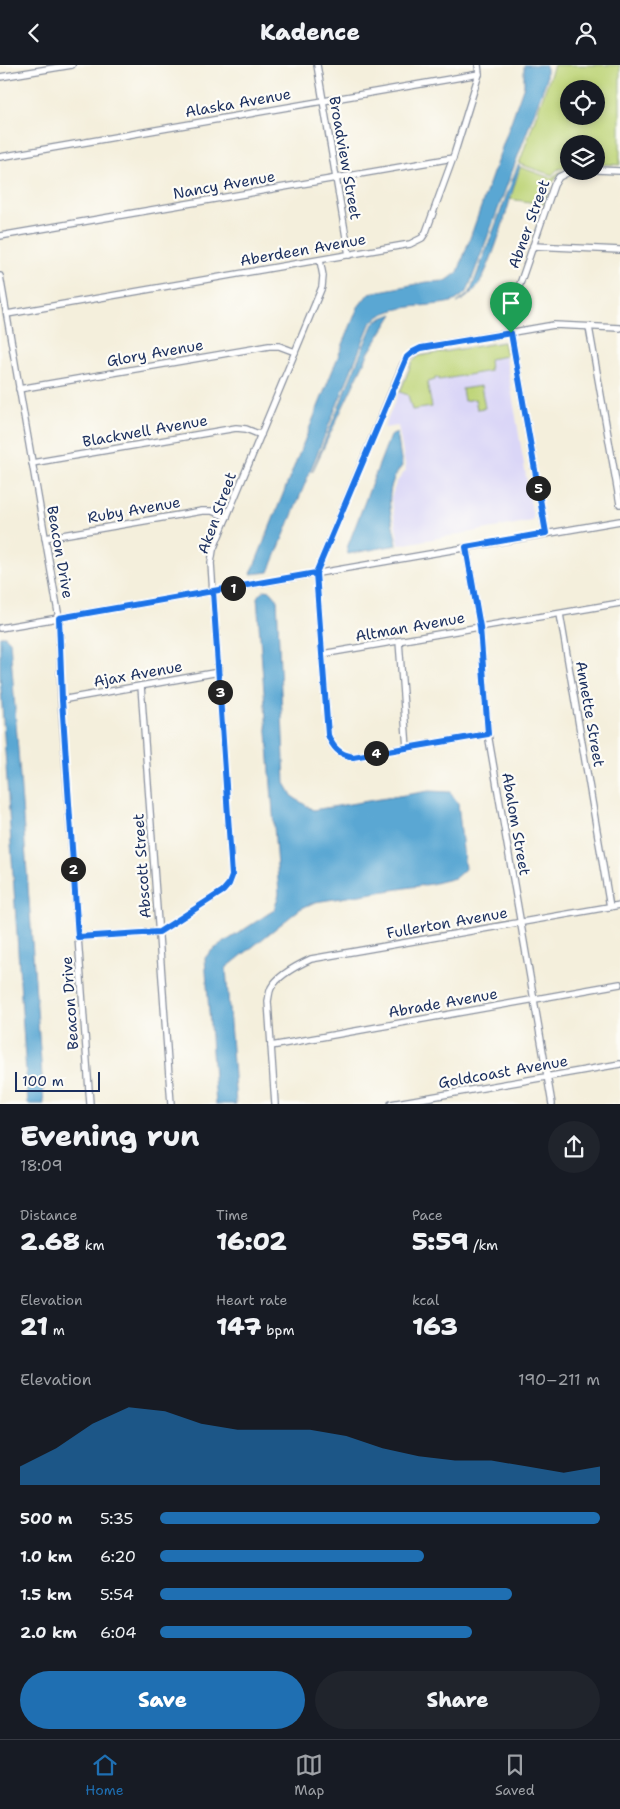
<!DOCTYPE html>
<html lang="en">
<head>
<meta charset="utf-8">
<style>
  :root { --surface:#171b24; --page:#20242c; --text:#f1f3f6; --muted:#9ea1a6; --line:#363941; --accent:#1f6fb2 }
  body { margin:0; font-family:"Shantell Sans",sans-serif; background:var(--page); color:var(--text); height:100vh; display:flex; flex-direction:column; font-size:19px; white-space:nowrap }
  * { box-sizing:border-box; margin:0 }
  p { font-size:16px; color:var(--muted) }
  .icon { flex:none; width:28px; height:28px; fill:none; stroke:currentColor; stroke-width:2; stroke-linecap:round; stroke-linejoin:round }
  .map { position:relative; height:1039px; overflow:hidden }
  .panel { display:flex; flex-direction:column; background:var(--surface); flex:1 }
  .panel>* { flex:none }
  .tools { position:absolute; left:560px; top:15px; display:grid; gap:10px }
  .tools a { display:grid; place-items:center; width:45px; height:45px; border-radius:50%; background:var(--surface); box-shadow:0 2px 8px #0003; font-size:25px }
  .scale { position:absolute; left:15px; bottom:12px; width:85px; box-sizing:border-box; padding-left:5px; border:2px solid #1b2f5e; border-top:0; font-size:14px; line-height:18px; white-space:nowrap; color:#1b2f5e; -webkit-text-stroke:4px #fdfcf7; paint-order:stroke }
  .pin { position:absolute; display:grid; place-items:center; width:42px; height:42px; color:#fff; margin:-51px -21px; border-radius:50% 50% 50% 0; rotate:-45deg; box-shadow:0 0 5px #0007 }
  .pin .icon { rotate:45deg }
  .km { position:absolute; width:25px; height:25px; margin:-12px; border-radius:50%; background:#222; color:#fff; font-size:14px; line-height:25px; text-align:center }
  .round { display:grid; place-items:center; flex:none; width:52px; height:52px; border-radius:26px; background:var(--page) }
  .summary { display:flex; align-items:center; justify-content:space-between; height:85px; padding:0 20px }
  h1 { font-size:28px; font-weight:800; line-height:38px }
  .figures { display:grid; grid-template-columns:repeat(3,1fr); gap:8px; height:85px; padding:5px 20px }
  .figures div { display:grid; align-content:center }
  .figures b { font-size:25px; font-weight:800 }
  .figures small { font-size:14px; font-weight:400 }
  .figures p { font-size:14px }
  .chart { height:140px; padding:10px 20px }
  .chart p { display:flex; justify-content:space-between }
  .chart svg { width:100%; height:90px; margin-top:5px; fill:var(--accent); opacity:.7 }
  .cta { display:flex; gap:10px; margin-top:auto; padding:10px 20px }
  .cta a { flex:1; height:58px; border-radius:30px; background:var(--accent); color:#fff; font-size:20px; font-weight:800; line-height:58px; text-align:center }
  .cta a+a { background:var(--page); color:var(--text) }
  ul { padding:0 20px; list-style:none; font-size:16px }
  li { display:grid; grid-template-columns:80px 60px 1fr; align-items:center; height:38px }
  li i { height:12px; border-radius:6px; background:var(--accent) }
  header { display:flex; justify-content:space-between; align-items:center; height:65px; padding:0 20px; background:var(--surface); font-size:22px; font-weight:800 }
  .menu { display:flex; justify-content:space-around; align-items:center; height:70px; border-top:1px solid var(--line); background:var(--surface); font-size:14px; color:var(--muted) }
  .menu a { display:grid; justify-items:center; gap:2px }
  .menu .active { color:var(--accent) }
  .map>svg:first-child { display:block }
</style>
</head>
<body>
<header><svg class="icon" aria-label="back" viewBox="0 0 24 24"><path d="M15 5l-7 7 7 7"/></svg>Kadence<svg class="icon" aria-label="person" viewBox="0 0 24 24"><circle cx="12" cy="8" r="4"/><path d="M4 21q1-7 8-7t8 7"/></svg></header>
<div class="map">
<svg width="620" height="1039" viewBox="0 0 620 1039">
  <rect width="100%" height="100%" fill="#fdfcf7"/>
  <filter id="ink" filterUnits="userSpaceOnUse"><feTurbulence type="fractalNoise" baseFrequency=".02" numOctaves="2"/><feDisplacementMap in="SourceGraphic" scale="10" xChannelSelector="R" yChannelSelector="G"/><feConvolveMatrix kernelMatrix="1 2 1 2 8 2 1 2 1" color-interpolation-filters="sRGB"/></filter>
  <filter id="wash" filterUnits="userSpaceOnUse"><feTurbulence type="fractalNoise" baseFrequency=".0096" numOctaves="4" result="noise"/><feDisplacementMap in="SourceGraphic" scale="20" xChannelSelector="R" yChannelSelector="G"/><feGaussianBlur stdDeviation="1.12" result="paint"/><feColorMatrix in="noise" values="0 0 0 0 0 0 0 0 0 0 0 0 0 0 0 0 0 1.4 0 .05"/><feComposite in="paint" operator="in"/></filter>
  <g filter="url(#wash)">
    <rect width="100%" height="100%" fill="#f4efdc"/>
    <polygon fill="#dad6f7" points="503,276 533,452 532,456 399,480 391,433 396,418 406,405 398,361 384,363 411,297 419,290"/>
    <g fill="#bfd57a" stroke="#6d826c" fill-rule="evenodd">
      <path d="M554,0H620V100L596,99V79H569V99L557,105L552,110L519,99ZM569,24H596V51H569Z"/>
      <polygon points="520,102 551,113 563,105 552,118 544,139 509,134"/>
      <polygon points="503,277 506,291 489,294 490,306 439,315 438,312 435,313 435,315 427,317 432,342 412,345 408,330 400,327 412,297 419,291"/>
      <polygon points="481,321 485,343 477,344 475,334 464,336 462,324"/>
    </g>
    <g fill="#5aa7d3" stroke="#3a6b98">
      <path d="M524,0H546V16L467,227C462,230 457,236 451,237C426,243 388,238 370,259L269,507L251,509L358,242L369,228L427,217L446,216L458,207L524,20Z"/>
      <path d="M518,100L520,102C508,139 499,179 482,214C477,224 467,233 457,238L470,228Z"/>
      <polygon points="393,249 369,287 312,407 372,261 377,255"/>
      <path d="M397,368L402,401C381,426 392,452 397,480L348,489L347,483L390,371Z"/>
      <polygon points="264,525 271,526 277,533 285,718 293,732 313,745 429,726 450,727 458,738 465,804 455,813 431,819 315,837 300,844 226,903 236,1039 216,1039 205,893 211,886 274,845 279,829 257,532"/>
      <polygon points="0,571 5,571 10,576 44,1039 28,1039 0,609"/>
    </g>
  </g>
  <g filter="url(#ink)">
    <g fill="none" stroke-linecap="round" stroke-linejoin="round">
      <g stroke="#888f9d" stroke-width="8">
        <g id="street">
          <polyline points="317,0 349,190"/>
          <polyline points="0,12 72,0"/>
          <polyline points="0,92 479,9"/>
          <polyline points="596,105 620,106"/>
          <polyline points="0,171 453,93"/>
          <polyline points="533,181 620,185"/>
          <polyline points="0,211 59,553 61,635 90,1039"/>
          <polyline points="7,249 410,179 422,173 426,167 453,93 479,9 478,0"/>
          <polyline points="589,262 620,439"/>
          <polyline points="19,324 269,281 279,281 295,287"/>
          <polyline points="32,398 236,363 246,364 261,370"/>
          <polyline points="546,469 509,256 510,248 554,120 559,112 571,106"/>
          <polyline points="45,473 202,446 212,446 227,452"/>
          <polyline points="466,482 480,562 488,669 552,1039"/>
          <polyline points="560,549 610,842"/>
          <polyline points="0,563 620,456"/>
          <polyline points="399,576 407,683"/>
          <polyline points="322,589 620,538"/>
          <polyline points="141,621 171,1039"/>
          <polyline points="61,635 219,607"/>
          <path d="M488,669L353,692C339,689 332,683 328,670L316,508L403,299C408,291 413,287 421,283L554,260L620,263"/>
          <polyline points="78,872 159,867 223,826 229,819 232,811 211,498 213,485 322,222 323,211 320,195"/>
          <polyline points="271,981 620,919"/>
          <path d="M275,1039L268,936C269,932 269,927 271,923C278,910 298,900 311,894L620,840"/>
          <polyline points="391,1039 620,999"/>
        </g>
      </g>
      <use href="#street" stroke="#fff" stroke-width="5.5"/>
    </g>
  </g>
  <g fill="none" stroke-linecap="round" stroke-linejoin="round" filter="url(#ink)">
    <g stroke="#fff" stroke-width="10">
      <path id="route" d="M511,268L421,283L413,287L407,292L316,508L59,553L62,635L78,872L159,867L223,826L229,819L232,811L213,526L316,508L328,670C333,683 339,689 353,692L488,669L480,562L466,482L546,468L511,268"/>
    </g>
    <use href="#route" stroke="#1a73e8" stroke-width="6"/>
  </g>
  <g text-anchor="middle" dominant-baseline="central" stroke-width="4.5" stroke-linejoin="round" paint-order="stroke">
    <g font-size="15" fill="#1b2f5e" stroke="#fdfcf7">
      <text transform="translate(238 38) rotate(-10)">Alaska Avenue</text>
      <text transform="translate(345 93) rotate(80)">Broadview Street</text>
      <text transform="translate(224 120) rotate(-10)">Nancy Avenue</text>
      <text transform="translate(529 159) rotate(-70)">Abner Street</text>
      <text transform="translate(303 185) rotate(-10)">Aberdeen Avenue</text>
      <text transform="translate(155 288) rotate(-10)">Glory Avenue</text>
      <text transform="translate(145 366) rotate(-10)">Blackwell Avenue</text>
      <text transform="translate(134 445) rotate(-10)">Ruby Avenue</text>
      <text transform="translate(217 448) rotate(-70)">Aken Street</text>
      <text transform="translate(60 487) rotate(80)">Beacon Drive</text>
      <text transform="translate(410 562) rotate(-10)">Altman Avenue</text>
      <text transform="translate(138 609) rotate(-10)">Ajax Avenue</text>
      <text transform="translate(590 649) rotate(80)">Annette Street</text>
      <text transform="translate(516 759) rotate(80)">Abalom Street</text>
      <text transform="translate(142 801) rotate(-94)">Abscott Street</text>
      <text transform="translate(447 858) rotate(-10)">Fullerton Avenue</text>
      <text transform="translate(70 938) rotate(-94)">Beacon Drive</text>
      <text transform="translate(443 938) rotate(-10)">Abrade Avenue</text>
      <text transform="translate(503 1007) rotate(-10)">Goldcoast Avenue</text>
    </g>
  </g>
</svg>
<div class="tools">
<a><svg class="icon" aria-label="locate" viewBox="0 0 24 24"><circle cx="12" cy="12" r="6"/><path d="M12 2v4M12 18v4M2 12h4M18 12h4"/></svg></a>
<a><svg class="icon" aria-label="layers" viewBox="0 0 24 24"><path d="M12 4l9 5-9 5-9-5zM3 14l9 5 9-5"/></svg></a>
</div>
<div class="scale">100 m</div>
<div class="pin" style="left:511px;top:268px;background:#1e9e55"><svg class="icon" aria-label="arrive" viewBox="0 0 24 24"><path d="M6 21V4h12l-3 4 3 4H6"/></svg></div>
<b class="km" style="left:233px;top:523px">1</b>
<b class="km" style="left:73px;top:804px">2</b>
<b class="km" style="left:220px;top:627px">3</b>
<b class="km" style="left:376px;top:688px">4</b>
<b class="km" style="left:538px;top:423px">5</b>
</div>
<section class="panel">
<div class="summary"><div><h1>Evening run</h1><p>18:09</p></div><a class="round"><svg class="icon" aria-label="share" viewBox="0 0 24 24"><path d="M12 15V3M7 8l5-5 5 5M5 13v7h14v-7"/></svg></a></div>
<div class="figures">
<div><p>Distance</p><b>2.68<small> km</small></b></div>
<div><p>Time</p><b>16:02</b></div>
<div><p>Pace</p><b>5:59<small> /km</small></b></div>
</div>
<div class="figures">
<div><p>Elevation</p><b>21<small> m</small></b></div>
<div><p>Heart rate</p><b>147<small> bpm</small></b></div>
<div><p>kcal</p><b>163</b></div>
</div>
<div class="chart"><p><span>Elevation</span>190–211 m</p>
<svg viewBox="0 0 160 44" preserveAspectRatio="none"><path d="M0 44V35L10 26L20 14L30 6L40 8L50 14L60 17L70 17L80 17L90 20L100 26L110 30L120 32L130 32L140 35L150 38L160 35V44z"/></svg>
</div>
<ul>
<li><b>500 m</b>5:35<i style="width:100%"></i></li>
<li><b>1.0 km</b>6:20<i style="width:60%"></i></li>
<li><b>1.5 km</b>5:54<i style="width:80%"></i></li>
<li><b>2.0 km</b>6:04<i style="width:71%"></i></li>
</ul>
<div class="cta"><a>Save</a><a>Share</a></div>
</section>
<nav class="menu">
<a class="active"><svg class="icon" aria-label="home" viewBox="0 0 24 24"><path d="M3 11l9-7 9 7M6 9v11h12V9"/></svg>Home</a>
<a><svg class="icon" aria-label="map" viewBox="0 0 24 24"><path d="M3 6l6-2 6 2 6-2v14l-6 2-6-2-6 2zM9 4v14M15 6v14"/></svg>Map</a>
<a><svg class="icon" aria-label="saved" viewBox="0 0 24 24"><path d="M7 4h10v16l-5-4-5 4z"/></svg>Saved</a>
</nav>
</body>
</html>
